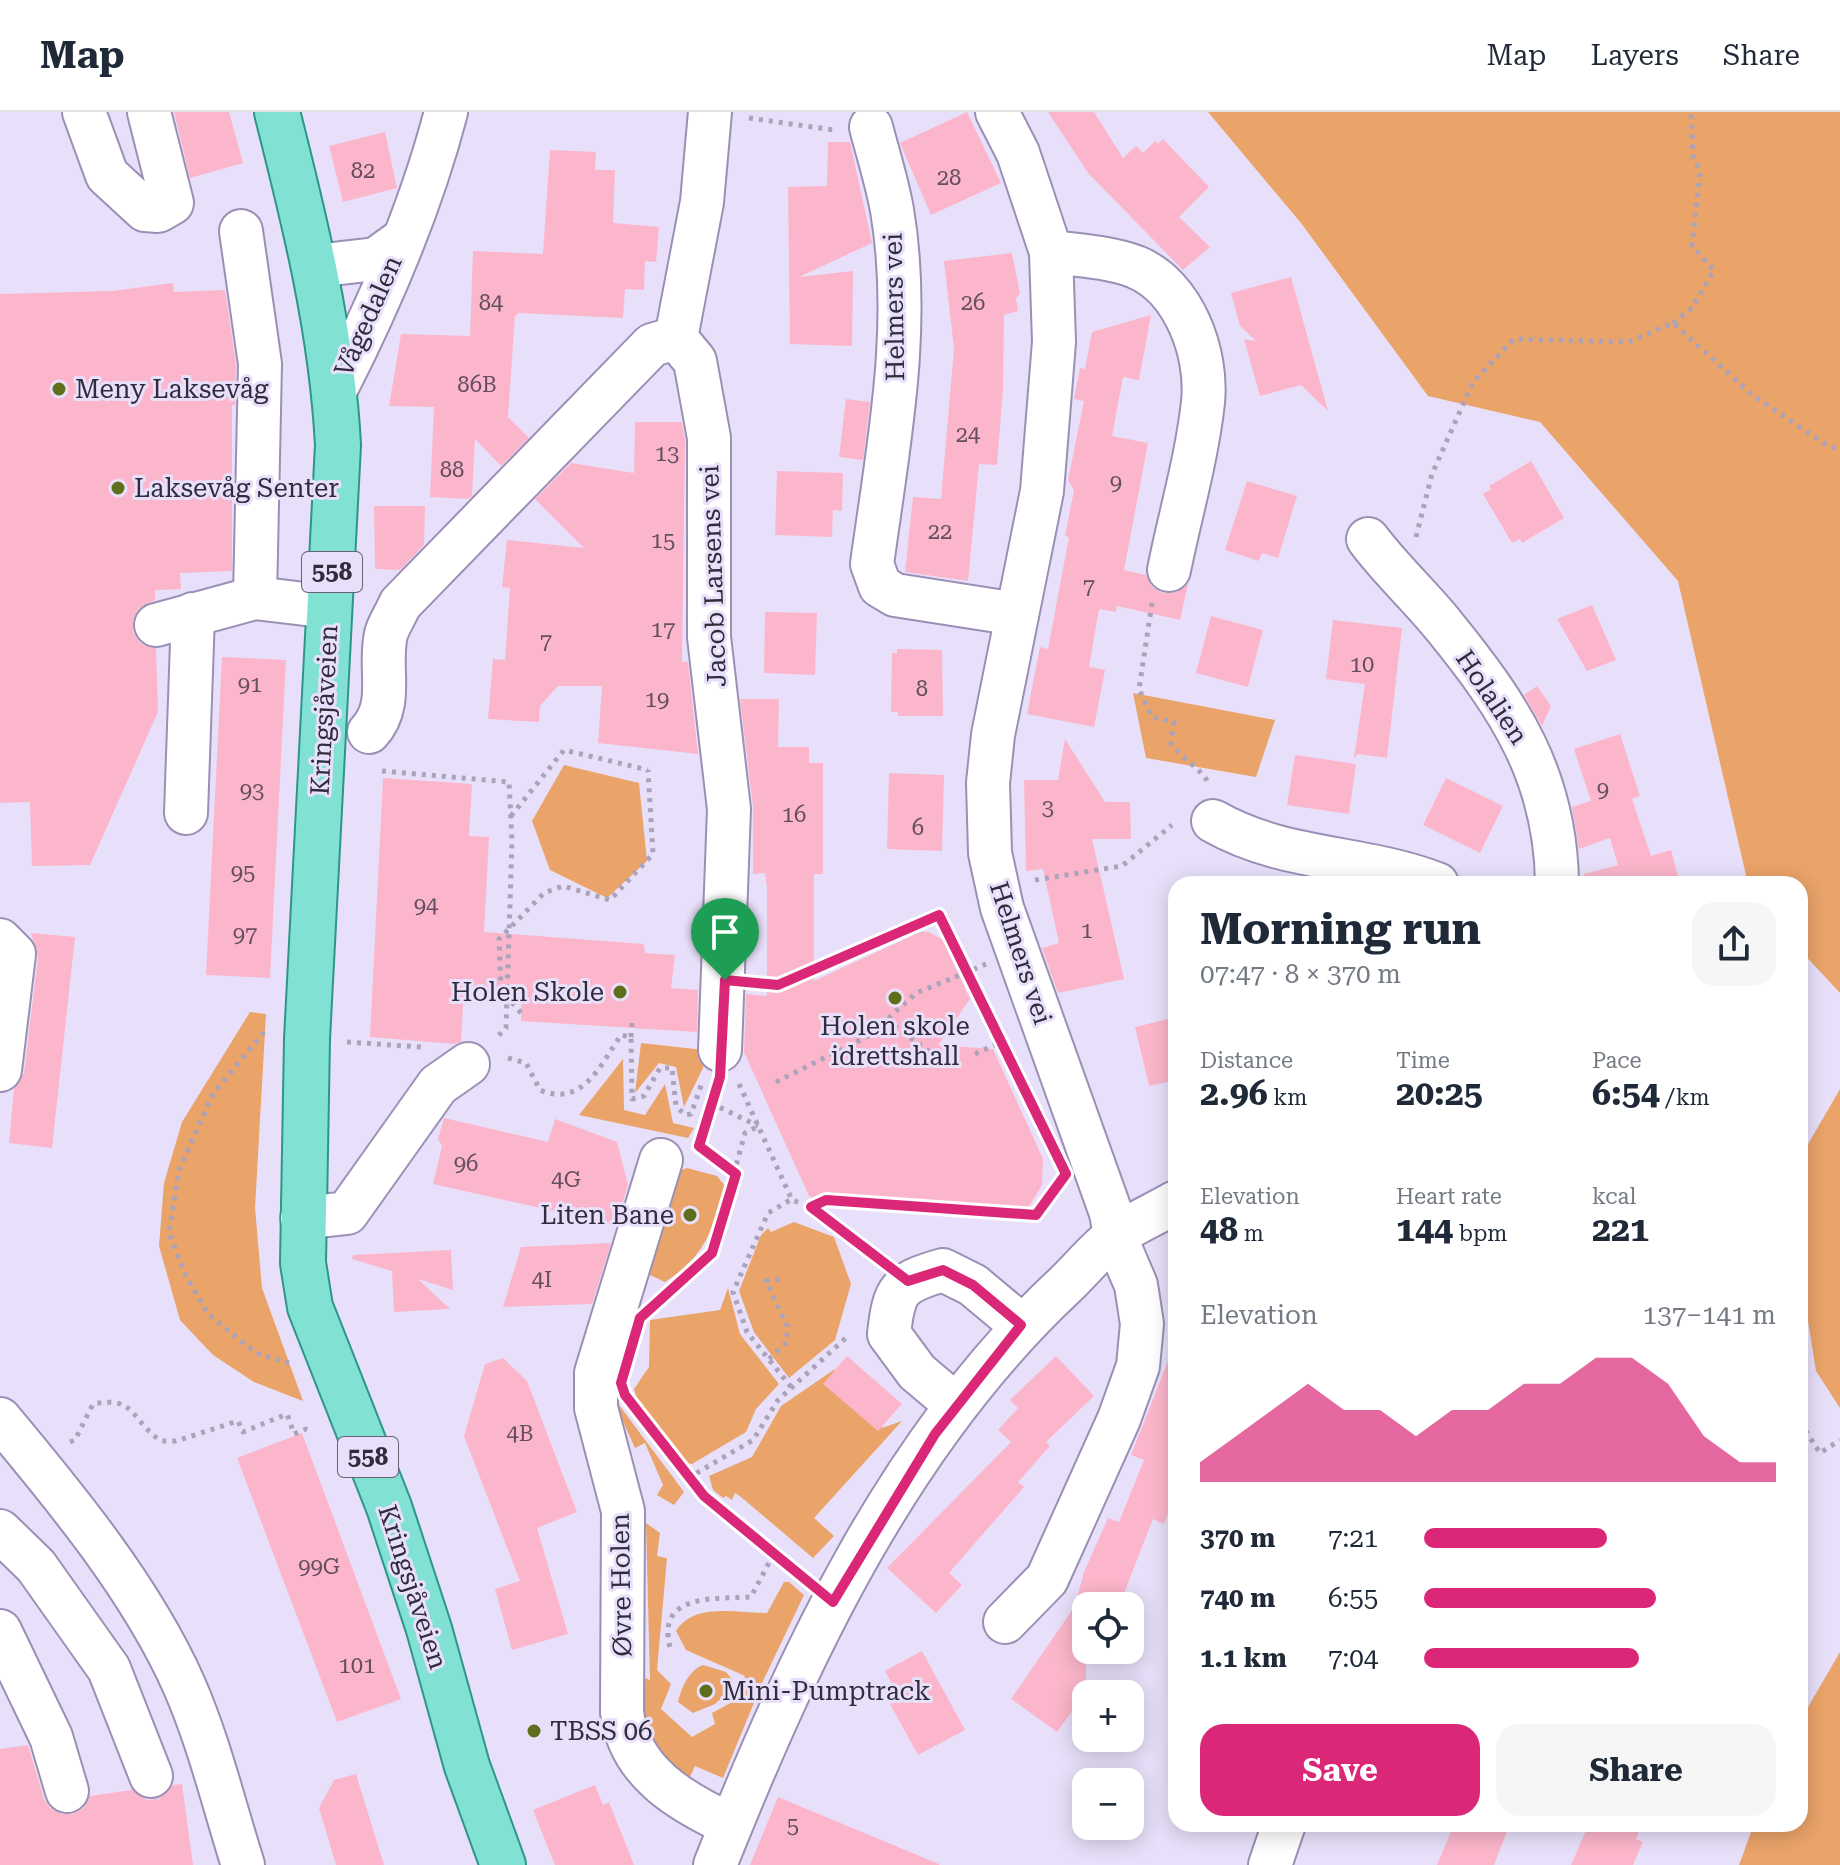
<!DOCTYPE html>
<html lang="en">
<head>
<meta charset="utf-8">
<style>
  :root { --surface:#fff; --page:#f6f6f7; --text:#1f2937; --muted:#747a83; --line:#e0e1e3; --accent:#db2777 }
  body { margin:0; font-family:"Roboto Serif",serif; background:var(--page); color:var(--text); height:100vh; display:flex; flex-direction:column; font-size:30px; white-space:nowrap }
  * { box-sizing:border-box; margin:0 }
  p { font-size:26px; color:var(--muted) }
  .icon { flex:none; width:44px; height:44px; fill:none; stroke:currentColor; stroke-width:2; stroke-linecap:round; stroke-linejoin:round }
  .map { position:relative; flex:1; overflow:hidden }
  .side { position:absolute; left:1168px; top:764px; width:640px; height:956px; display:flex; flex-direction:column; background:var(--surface); border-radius:24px; box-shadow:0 4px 20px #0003 }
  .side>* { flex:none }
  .buttons { position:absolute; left:1072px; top:1480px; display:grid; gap:16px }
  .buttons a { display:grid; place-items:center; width:72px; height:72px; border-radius:16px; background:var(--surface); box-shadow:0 4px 20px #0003; font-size:40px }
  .pin { position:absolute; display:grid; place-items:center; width:68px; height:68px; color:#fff; margin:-82px -34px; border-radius:50% 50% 50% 0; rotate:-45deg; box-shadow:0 0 8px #0007 }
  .pin .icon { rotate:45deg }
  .round { display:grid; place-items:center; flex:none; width:84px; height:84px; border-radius:24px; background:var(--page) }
  .headline { display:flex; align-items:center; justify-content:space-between; height:136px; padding:0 32px }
  h1 { font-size:44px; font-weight:700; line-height:60px }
  .metrics { display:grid; grid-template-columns:repeat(3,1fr); gap:12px; height:136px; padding:8px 32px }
  .metrics div { display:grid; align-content:center }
  .metrics b { font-size:34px; font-weight:700 }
  .metrics small { font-size:22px; font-weight:400 }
  .metrics p { font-size:22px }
  .chart { height:224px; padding:16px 32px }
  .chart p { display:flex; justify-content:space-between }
  .chart svg { width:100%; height:144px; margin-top:8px; fill:var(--accent); opacity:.7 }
  .cta { display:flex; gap:16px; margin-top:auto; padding:16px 32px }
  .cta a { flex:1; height:92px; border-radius:24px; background:var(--accent); color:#fff; font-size:32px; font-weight:700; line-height:92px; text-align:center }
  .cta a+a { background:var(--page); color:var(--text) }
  ul { padding:0 32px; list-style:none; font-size:26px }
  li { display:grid; grid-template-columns:128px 96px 1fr; align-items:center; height:60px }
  li i { height:20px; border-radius:10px; background:var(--accent) }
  header { display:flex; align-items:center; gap:48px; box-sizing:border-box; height:112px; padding:0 40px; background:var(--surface); border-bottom:2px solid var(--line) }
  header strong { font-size:38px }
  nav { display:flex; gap:44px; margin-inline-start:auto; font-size:28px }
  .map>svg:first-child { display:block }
</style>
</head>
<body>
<header>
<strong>Map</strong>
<nav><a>Map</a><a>Layers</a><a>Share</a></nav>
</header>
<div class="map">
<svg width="1840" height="1753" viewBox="0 0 1840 1753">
  <rect width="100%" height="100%" fill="#e8e0fa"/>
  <g fill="#eaa369">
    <polygon points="1208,0 1840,0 1840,881 1800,838 1800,772 1748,772 1678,469 1540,310 1428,284 1301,111"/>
    <polygon points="1133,581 1275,608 1256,665 1146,646"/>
    <polygon points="564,653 639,671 647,749 607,786 550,758 532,709"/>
    <polygon points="250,900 266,902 255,1096 262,1176 303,1289 254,1270 213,1243 180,1208 159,1134 164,1071 182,1010"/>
    <polygon points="641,931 704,938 703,956 684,995 676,955 659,951 635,981"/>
    <polygon points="623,947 624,998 645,1003 665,972 673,1011 694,1016 688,1026 579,1003"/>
    <polygon points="1840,977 1840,1296 1816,1259 1800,1159 1800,1046"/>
    <path d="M687,1056L717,1064L725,1074C710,1121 708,1141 665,1170L650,1163L649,1152L676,1060Z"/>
    <polygon points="794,1110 834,1125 851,1172 835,1228 789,1266 754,1220 739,1179 761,1123 768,1116 771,1120"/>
    <polygon points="728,1176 740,1222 779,1272 756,1297 746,1320 692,1352 686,1351 636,1284 634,1277 649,1255 650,1208 720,1198"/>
    <polygon points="835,1257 833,1269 882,1311 882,1316 902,1309 814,1406 834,1424 813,1446 741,1385 735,1381 732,1388 726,1384 723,1386 713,1378 709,1364 752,1345 781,1294"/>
    <polygon points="610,1281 684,1380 674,1393 657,1383 663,1373 645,1331 635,1336"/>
    <path d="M646,1411L660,1421L657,1444L667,1446L657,1558L671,1572L661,1597L692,1625L715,1612L712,1601L736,1588L745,1564L686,1538L676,1519C694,1490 737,1501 767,1501L784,1470H789L804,1483L763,1569L723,1666L695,1654L689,1667L679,1663L641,1626L640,1564L650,1568Z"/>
    <polygon points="1840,1540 1840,1753 1739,1753 1754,1712 1800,1712 1800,1609"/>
    <path d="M703,1553L726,1560L732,1567L733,1576L715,1592L693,1601L678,1590C681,1576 689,1558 703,1553Z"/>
  </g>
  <g fill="#fcb6cb">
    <polygon points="174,0 229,0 243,51 190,66"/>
    <polygon points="967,0 1001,71 931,103 900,31"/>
    <polygon points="1048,0 1094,0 1123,46 1136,34 1143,41 1155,29 1158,32 1163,27 1209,75 1179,105 1210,135 1183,158 1088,61"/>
    <polygon points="385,20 397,76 343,90 329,34"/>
    <polygon points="828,30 850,30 872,131 799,165 853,159 852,234 790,232 788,75 827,74"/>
    <polygon points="550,38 596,40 595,58 615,58 613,111 659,115 656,150 645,149 644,178 625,177 623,206 519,201 515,204 508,305 529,326 501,354 475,327 472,384 468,387 430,385 434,295 389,294 401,222 470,224 473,139 543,142"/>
    <polygon points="1012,141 1020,182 1016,186 1018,199 1004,203 1003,277 997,353 979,352 968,469 905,460 913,385 941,387 954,237 944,149"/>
    <polygon points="1291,165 1328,299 1301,273 1260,284 1244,227 1256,229 1240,214 1231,181"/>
    <polygon points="173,171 174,180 225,178 236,253 235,293 232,293 232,459 180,461 181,477 155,478 155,488 138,497 133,508 133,520 140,531 156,536 158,600 90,753 32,754 30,690 0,691 0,182 112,179"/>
    <polygon points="1151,203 1139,268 1123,265 1112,324 1148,331 1124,458 1146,463 1152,475 1163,481 1177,480 1188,472 1180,508 1117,494 1116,500 1099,497 1089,555 1105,558 1094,615 1027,602 1040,535 1048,537 1069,425 1065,424 1074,378 1068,368 1084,289 1074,287 1080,256 1085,257 1092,220"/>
    <polygon points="846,287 870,290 863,348 839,345"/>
    <polygon points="635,310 682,310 685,328 682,550 688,550 698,642 598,631 602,574 558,574 540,594 539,610 488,607 493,547 505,548 510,476 502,475 507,428 584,436 535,387 571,351 634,361"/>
    <polygon points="1531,349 1564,406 1522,431 1520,427 1512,431 1483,382 1491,377 1489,374"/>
    <polygon points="777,359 843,361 842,399 833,398 832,425 775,423"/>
    <polygon points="1247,369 1297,384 1278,446 1262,441 1259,449 1225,438"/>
    <polygon points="374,394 425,394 424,433 400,458 375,457"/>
    <polygon points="1592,493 1616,548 1587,559 1557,507"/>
    <polygon points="765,500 817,501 815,563 764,561"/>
    <polygon points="1211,504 1263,518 1248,575 1196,561"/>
    <polygon points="1333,508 1402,516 1387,646 1358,642 1354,646 1365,572 1326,567"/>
    <polygon points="897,537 942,538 943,604 898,604 898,600 891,600 892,541 897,541"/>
    <polygon points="222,545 286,548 270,866 206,863"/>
    <polygon points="1537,574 1551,594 1542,614 1524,583"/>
    <polygon points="740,587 779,587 778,635 809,635 809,651 823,651 823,762 814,762 814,869 920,820 929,820 943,828 970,887 938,933 993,937 1043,1047 1042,1073 1030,1093 1016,1102 852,1094 819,1091 809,1084 744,940 746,882 767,884 767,776 765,761 753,762 753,694"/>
    <polygon points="1620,622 1640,684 1632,687 1651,744 1671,738 1680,772 1585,772 1584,762 1618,753 1610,726 1579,737 1572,695 1591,689 1574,637"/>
    <polygon points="1065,627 1105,690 1130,690 1131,727 1092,727 1124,867 1058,881 1042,836 1059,831 1043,757 1026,759 1024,668 1058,668"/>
    <polygon points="1295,643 1356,652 1349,702 1287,693"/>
    <polygon points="889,661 944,663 942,739 887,737"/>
    <polygon points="383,666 472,672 469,724 489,725 484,820 644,832 645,841 675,843 671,876 698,878 697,920 521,909 522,879 464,873 461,930 454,932 370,925"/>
    <polygon points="1446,666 1503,694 1480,741 1423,713"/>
    <polygon points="31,821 75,825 52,1036 9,1031 14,976 24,961 38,845"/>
    <polygon points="1176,905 1176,968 1149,974 1135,915"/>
    <polygon points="444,1006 548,1030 555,1007 617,1030 628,1073 616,1113 433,1072 442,1034 438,1027"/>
    <polygon points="611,1131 592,1192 503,1195 521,1135"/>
    <polygon points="451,1138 453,1178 418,1167 450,1197 394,1200 392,1159 352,1147 353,1143"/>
    <polygon points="1174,1234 1176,1383 1164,1412 1153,1407 1119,1494 1086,1494 1086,1580 1057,1620 1011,1587 1075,1494 1084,1460 1108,1406 1119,1410 1144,1348 1131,1343"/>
    <polygon points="847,1244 902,1292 878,1319 823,1272"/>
    <polygon points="1056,1244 1094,1284 1046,1330 1050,1334 1018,1370 1024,1375 949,1461 962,1473 936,1501 887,1456 1011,1330 998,1318 1018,1296 1010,1288"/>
    <polygon points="503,1246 527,1269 577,1400 537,1416 568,1522 512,1538 495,1477 520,1469 464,1324 485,1252"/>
    <polygon points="302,1321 401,1587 337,1610 237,1346"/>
    <polygon points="922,1539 965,1618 918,1643 890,1592 900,1586 885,1559"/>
    <polygon points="28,1633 44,1687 50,1696 61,1702 73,1702 84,1696 90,1684 132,1678 147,1688 159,1687 173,1673 182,1672 193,1753 0,1753 0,1637"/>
    <polygon points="356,1662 384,1753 336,1753 319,1696 334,1668"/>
    <polygon points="595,1673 603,1693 609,1690 634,1753 555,1753 533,1698"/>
    <polygon points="778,1685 939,1752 939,1753 750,1753"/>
    <polygon points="1454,1712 1510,1712 1494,1753 1437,1753"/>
    <polygon points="1589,1712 1642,1712 1636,1727 1643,1730 1633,1753 1571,1753"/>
  </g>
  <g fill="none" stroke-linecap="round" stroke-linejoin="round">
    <g stroke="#9b8fb6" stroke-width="46">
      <g id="minor">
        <polyline points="84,0 107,63 145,98 158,99 172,91 149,0"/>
        <polyline points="997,0 1018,41 1051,140 1054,230 1042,379 993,623 988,671 990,741 1002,796 1111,1101 1115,1124 1136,1173 1142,1212 1138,1254 1119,1307 1047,1467 1005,1510"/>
        <path d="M871,15C878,42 887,70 892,98C912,216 888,335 872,452L880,474L895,483L1017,502"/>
        <polyline points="241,119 260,252 255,486"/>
        <path d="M1051,140C1078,143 1110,145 1136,155C1184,175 1208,241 1203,290C1197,346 1180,403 1169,458"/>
        <polyline points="315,154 376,147 401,129"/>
        <polyline points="676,226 695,249 709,326 709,525 729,697 720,938"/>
        <polyline points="676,226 702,90 710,0"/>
        <path d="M335,279C380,191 421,96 446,0"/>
        <path d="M1368,427C1391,458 1420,484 1444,514C1510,595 1556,665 1557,772"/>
        <polyline points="156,513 255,486 330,495"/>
        <path d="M369,620C395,592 378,556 386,522C389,512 396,502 400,492L652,233L676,226"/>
        <polyline points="186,701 193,502"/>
        <path d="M1213,709C1285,750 1362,743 1437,772"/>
        <polyline points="0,828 14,842 0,958"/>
        <path d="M661,1048L596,1261V1296L623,1399L622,1600C629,1660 681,1690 731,1713"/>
        <polyline points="302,1106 347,1101 438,973 468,952"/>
        <path d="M956,1293L917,1260L889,1222C894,1176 899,1171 943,1158L973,1173L1021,1213"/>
        <path d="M0,1307C66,1386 142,1478 184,1573C209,1630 224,1693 243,1753"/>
        <polyline points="0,1419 36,1454 109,1557 151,1664"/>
        <polyline points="0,1519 51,1625 67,1679"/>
        <path d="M715,1753C799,1543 898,1329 1065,1173C1082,1157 1098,1136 1118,1122C1136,1110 1157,1101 1176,1090"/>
        <polyline points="1270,1753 1284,1712"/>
      </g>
    </g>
    <g stroke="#2e958b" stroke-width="48">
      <path id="major" d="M277,0C305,110 332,219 338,333L307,927L303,1151L310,1195L389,1395L429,1517L467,1654L503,1753"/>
    </g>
    <g stroke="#aaa3b9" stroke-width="5" stroke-dasharray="4 6" stroke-linecap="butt">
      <polyline points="749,6 834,18"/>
      <polyline points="1673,211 1692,196 1714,158 1692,134 1700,60 1693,44 1691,0"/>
      <polyline points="1416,425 1432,362 1473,270 1514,227 1628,230 1673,211 1751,282 1828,334 1840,337"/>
      <path d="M1152,491L1139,577L1152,605L1174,610L1171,631C1182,647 1203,658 1208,671"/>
      <polyline points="382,659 509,670 512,729 506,916 495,927"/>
      <polyline points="511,704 564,638 648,658"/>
      <polyline points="1035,768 1122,754 1172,713"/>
      <polyline points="762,872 778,873 939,803 1012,952"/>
      <polyline points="886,908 930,940"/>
      <polyline points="264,920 213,982 179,1058 169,1121 186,1164 208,1202 256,1241 289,1251"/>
      <polyline points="631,925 632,910"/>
      <polyline points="347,930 421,935"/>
      <polyline points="975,942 1001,930"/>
      <path d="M508,946L526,951L540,978C583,996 601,952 621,923L631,925L632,987L644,984L660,956H672L676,994L685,1003L691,1002L702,971"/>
      <polyline points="776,970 870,923 916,881 955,865"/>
      <polyline points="739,972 792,1088 811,1095 880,1147"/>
      <polyline points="717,975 699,1034 736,1062"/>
      <polyline points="711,991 758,1014"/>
      <polyline points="811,1095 826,1088 1036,1103 1059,1071"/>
      <polyline points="662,1187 712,1141 745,1021 759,1014"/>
      <polyline points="769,1247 787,1230 787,1214 766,1169 783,1167"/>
      <polyline points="791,1275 747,1220 733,1180 768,1101 792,1087"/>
      <polyline points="642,1306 688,1366"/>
      <polyline points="1800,1310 1820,1341 1840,1328"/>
      <path d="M70,1330L75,1328L93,1292C136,1283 131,1309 161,1329H176L238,1309L243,1320L287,1302L294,1322L306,1317L311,1319"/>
      <polyline points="801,1465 688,1366 753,1328 778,1288 849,1223"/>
      <path d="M670,1535C656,1481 716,1487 751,1485L773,1443"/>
    </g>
    <use href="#minor" stroke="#fff" stroke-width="42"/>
    <use href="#major" stroke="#81e2d3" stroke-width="44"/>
    <g stroke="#aaa3b9" stroke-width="5" stroke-dasharray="4 6" stroke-linecap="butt">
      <polyline points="955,865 986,852"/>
      <polyline points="521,901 501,878 499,827 544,781 563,774 610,788 653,742 648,658"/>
    </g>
  </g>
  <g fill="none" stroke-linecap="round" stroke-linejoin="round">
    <g stroke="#fff" stroke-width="16">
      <polygon id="route" points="939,803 1066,1062 1036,1103 826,1088 811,1095 908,1169 943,1158 973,1173 1021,1213 935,1322 833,1490 704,1384 625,1283 621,1271 640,1206 712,1141 736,1062 699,1034 720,965 725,868 778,873"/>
    </g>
    <use href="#route" stroke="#db2777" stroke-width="10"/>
  </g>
  <g fill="#5f6e1a" stroke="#e8e0fa" stroke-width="3">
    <circle cx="59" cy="277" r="8"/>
    <circle cx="118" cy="376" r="8"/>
    <circle cx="620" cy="880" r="8"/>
    <circle cx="895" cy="886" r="8"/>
    <circle cx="690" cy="1103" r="8"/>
    <circle cx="706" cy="1579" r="8"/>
    <circle cx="534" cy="1619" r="8"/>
  </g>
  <g text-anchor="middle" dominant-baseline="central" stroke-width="6" stroke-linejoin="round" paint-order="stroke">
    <g font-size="22" fill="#644e60">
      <text x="363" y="58">82</text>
      <text x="949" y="65">28</text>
      <text x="491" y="190">84</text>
      <text x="973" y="190">26</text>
      <text x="477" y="272">86B</text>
      <text x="968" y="322">24</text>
      <text x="667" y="341">13</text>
      <text x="452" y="357">88</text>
      <text x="1116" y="370">9</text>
      <text x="940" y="419">22</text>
      <text x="663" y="428">15</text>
      <text x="1089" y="474">7</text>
      <text x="663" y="517">17</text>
      <text x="546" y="529">7</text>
      <text x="1362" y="552">10</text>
      <text x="250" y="572">91</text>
      <text x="922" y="576">8</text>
      <text x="657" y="587">19</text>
      <text x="1603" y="677">9</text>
      <text x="252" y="678">93</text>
      <text x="1048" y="695">3</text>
      <text x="794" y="702">16</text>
      <text x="918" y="715">6</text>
      <text x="243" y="760">95</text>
      <text x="426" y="793">94</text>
      <text x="1087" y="818">1</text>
      <text x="245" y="822">97</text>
      <text x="466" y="1051">96</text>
      <text x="566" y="1067">4G</text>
      <text x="542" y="1167">4I</text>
      <text x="520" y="1321">4B</text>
      <text x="319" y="1454">99G</text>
      <text x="357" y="1553">101</text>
      <text x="793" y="1713">5</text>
    </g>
    <g fill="#e8e0fa" stroke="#686275" stroke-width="2">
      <rect x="302" y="440" width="60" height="40" rx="6"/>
      <rect x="338" y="1325" width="60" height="40" rx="6"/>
    </g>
    <g font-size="24" font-weight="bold" fill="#312c3c">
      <text x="332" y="460">558</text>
      <text x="368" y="1345">558</text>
    </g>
    <g font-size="26" fill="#312c3c" stroke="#e8e0fa">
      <text transform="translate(894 195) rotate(-91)">Helmers vei</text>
      <text transform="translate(368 204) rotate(-66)">Vågedalen</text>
      <text transform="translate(713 464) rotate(-92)">Jacob Larsens vei</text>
      <text transform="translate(1492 585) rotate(56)">Holalien</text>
      <text transform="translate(324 598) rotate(-87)">Kringsjåveien</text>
      <text transform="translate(1021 841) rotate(72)">Helmers vei</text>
      <text transform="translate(621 1473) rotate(-91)">Øvre Holen</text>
      <text transform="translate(413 1475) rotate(72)">Kringsjåveien</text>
    </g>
    <g font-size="26" fill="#312c3c" stroke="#e8e0fa" text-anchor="start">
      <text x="75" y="277">Meny Laksevåg</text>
      <text x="134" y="376">Laksevåg Senter</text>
      <text x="604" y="880" text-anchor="end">Holen Skole</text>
      <text x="895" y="914" text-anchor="middle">Holen skole<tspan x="895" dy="30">idrettshall</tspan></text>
      <text x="674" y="1103" text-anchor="end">Liten Bane</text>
      <text x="722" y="1579">Mini-Pumptrack</text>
      <text x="550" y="1619">TBSS 06</text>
    </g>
  </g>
</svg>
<div class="buttons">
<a><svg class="icon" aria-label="locate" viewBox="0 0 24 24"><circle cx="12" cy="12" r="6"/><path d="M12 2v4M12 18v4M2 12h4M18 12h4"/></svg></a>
<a>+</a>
<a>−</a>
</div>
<div class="pin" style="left:725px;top:868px;background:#1e9e55"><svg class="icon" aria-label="arrive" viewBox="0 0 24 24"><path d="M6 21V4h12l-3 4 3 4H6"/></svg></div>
<section class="side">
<div class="headline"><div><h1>Morning run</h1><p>07:47 · 8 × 370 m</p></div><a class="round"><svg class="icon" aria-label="share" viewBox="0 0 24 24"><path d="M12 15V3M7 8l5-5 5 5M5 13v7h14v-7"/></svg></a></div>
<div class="metrics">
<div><p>Distance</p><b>2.96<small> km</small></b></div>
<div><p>Time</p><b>20:25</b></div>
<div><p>Pace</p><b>6:54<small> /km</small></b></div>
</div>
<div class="metrics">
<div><p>Elevation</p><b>48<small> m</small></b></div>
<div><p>Heart rate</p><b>144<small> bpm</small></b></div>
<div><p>kcal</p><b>221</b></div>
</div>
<div class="chart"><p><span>Elevation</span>137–141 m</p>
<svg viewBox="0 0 160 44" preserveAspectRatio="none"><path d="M0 44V38L10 30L20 22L30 14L40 22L50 22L60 30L70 22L80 22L90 14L100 14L110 6L120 6L130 14L140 30L150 38L160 38V44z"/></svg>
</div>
<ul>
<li><b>370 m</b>7:21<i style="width:52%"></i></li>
<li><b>740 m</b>6:55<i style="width:66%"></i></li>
<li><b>1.1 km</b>7:04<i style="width:61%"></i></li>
</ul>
<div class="cta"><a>Save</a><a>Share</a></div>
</section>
</div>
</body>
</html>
